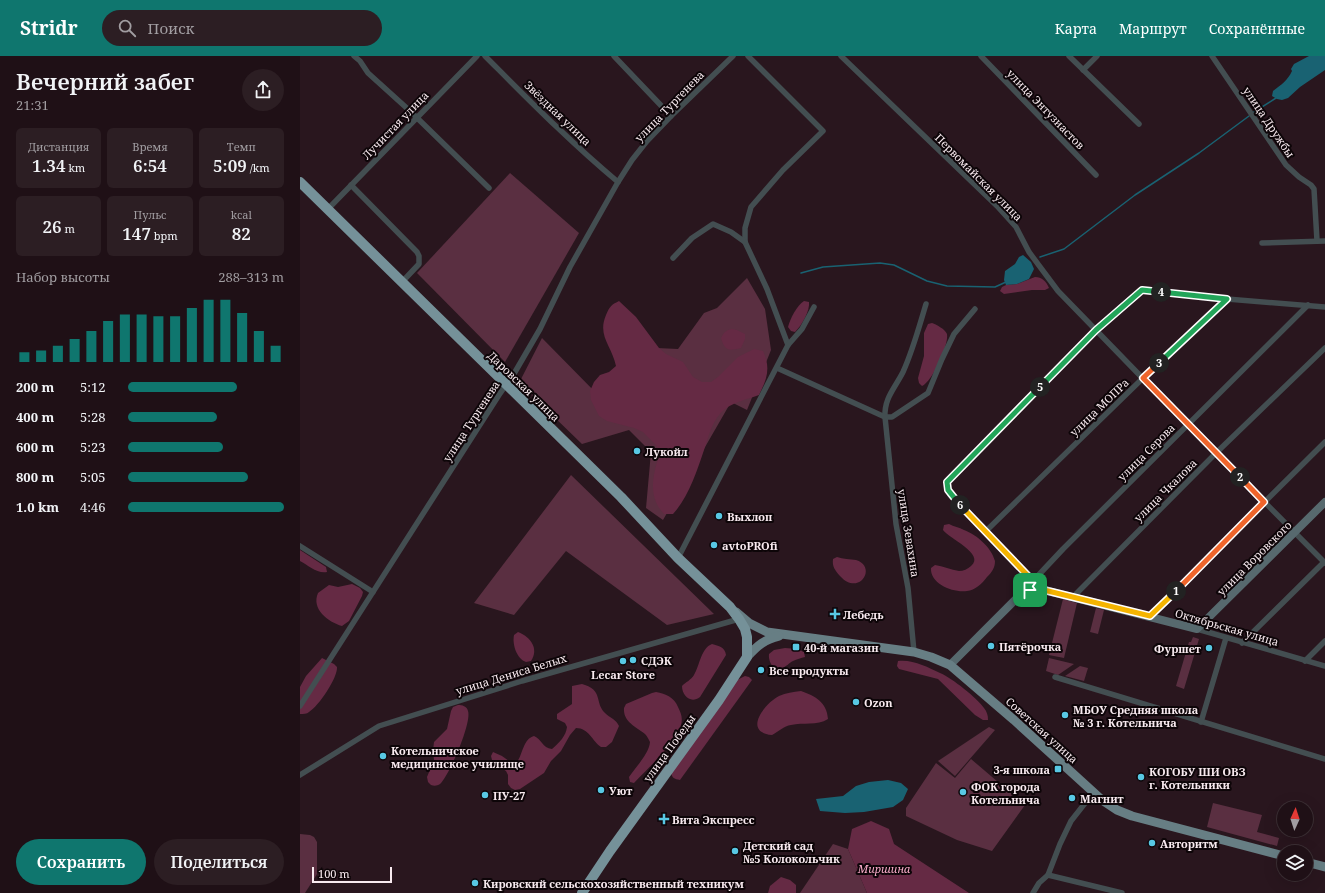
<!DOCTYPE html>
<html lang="ru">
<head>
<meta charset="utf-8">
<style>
  :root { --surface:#1f1016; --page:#2c1e23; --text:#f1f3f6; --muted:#a19da1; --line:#3c3035; --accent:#0f766e }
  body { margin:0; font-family:"Noto Serif",serif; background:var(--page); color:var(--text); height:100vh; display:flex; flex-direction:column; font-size:15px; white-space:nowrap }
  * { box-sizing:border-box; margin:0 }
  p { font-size:13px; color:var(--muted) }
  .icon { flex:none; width:22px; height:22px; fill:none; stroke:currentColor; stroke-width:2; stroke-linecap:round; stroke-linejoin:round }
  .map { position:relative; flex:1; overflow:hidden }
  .panel { display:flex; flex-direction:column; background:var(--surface); width:300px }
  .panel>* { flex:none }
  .needle { width:26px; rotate:3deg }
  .controls { position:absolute; left:977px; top:745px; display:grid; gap:8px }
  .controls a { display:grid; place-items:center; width:36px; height:36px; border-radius:50%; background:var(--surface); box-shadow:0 4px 16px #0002,0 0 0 1px var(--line); font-size:20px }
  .scale { position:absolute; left:12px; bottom:10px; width:80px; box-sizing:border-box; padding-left:4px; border:2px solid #f8eaef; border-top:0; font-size:11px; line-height:14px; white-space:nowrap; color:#f8eaef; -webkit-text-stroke:3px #0d0508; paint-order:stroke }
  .pin { position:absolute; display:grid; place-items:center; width:34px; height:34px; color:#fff; margin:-17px; border-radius:8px; box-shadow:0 2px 6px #0006 }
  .km { position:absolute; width:20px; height:20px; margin:-10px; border-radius:50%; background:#222; color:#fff; font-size:11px; line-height:20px; text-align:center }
  .round { display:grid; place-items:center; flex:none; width:42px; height:42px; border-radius:21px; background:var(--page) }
  .headline { display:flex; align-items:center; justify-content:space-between; height:68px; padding:0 16px }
  h1 { font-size:22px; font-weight:600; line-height:30px }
  .stats { display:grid; grid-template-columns:repeat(3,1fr); gap:6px; height:68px; padding:4px 16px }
  .stats div { display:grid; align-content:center; border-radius:6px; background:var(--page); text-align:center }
  .stats b { font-size:17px; font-weight:600 }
  .stats small { font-size:11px; font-weight:400 }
  .stats p { font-size:11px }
  .chart { height:112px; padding:8px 16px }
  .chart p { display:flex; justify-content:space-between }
  .chart svg { width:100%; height:72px; margin-top:4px; stroke:var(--accent); stroke-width:6 }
  .button { display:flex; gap:8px; margin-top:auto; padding:8px 16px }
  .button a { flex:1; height:46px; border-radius:24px; background:var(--accent); color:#fff; font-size:16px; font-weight:600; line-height:46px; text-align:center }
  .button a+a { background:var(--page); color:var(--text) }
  ul { padding:0 16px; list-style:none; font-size:13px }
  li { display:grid; grid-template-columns:64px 48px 1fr; align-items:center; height:30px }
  li i { height:10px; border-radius:5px; background:var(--accent) }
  header { display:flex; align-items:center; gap:24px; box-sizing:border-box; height:56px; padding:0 20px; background:var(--accent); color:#fff }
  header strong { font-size:19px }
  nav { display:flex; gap:22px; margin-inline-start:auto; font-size:14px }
  .search { width:280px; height:36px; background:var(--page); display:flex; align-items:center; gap:10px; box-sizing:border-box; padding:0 14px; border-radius:22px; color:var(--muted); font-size:15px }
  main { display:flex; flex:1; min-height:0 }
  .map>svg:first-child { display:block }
</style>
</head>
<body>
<header>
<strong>Stridr</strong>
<div class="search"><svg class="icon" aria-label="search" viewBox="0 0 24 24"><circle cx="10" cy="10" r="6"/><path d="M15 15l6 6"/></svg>Поиск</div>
<nav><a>Карта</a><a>Маршрут</a><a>Сохранённые</a></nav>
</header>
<main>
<section class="panel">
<div class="headline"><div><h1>Вечерний забег</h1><p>21:31</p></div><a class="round"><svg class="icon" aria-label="share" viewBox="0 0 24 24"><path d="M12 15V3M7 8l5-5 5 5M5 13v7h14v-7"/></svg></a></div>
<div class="stats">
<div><p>Дистанция</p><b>1.34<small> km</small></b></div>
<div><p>Время</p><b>6:54</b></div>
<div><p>Темп</p><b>5:09<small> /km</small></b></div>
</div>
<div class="stats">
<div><b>26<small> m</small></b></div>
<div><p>Пульс</p><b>147<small> bpm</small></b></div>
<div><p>kcal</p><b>82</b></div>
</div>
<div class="chart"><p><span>Набор высоты</span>288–313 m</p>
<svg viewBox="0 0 160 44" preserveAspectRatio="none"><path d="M5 44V38M15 44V37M25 44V34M35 44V30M45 44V25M55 44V19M65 44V15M75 44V15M85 44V16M95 44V16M105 44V11M115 44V6M125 44V6M135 44V14M145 44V25M155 44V34"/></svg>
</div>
<ul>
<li><b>200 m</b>5:12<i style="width:70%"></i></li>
<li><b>400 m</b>5:28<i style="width:57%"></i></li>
<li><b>600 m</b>5:23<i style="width:61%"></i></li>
<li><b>800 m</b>5:05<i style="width:77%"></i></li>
<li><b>1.0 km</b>4:46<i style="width:100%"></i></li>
</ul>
<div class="button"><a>Сохранить</a><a>Поделиться</a></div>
</section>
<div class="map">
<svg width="1025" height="837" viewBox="0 0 1025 837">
  <rect width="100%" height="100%" fill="#29161e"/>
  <g fill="#5a2f41">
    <polygon points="210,117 279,177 205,306 117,217"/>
    <polygon points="447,222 465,253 471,294 447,354 431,346 363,464 346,452 351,396 329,374 282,388 219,327 242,282 301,342 357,292 378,293 404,257 417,252"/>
    <polygon points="271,419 414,558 367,569 266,495 214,559 174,547"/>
    <polygon points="763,543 777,547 764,602 749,599"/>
    <polygon points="796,552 804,554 798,578 790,576"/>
    <polygon points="893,581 899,583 884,633 876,630 889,586 891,586"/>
    <polygon points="749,602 774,608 758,619 746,615"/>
    <polygon points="780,610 788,612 784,625 765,620"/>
    <polygon points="689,671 695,674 655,720 638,705"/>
    <polygon points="671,703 725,749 692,795 657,784 606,760 606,752 636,707 655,722"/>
    <polygon points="913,747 962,759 957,776 979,782 977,790 907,771"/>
    <polygon points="0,778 10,779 14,781 17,786 17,818 5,837 0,837"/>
    <polygon points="533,788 548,793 567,837 500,837"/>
  </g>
  <g fill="#652a44">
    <path d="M735,221C742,221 746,225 749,232L745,234H732L704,238L700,235L702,231L706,229L717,228Z"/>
    <path d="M319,245L336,261L359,292L366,298L383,306L393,321L402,326H411L418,321L438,301L454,293L463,295C471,312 467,323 459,339C448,343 434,346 425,353C412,363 409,380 404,394C397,415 388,442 373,458H364C347,440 353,418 360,397L356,389L343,376L334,372L307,365L299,360L291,344L290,335L294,326L300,319L309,316L316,310C312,290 297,280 306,259C310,250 311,249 319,245Z"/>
    <path d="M504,245L509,246C510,255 502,269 495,276L491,275L488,271C490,263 497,249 504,245Z"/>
    <path d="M632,267C637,269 645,273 647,278C649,289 632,326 622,330L619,327L618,322L624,300V277L628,268Z"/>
    <path d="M432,273L437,274L445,278V283L441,292C428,295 425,295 421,282C424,276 426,274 432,273Z"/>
    <path d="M649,468C654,471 659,471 664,474C677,479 691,491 695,505C695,512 692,516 687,521C682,528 675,534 667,535C653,537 630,528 631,512L635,509C643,510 651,514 659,515C663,515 668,513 671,510C686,498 648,482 643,474L644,469Z"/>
    <path d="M0,494L26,511L27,516C17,518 8,509 0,505Z"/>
    <path d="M537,501C543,503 550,503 556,504C578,511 559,541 540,520C535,514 532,511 533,503Z"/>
    <path d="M52,528L60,532L63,536L62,540L49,565L42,570C28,566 11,553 18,537L29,529L38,531Z"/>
    <path d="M218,576C231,581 239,593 231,605L226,606C217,603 212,589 214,579Z"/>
    <path d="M412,588C419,590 425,591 426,599L400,641C391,648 382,640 382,630C386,626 391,624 394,619C400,609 401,592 412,588Z"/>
    <path d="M485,592L497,593L504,596L505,601C501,602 497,603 493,605C489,607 486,611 482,612C473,616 468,605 469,598L474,594Z"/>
    <path d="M22,602L34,608L37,611C38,621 19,650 9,656C7,658 3,658 0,658V631L6,620Z"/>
    <path d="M598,605C612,603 628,611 640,617C652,622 677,642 684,652C687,656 688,659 688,664H683L675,659L638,623L599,613L597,610Z"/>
    <path d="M445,620L449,621L452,624L380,724C374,723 372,722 371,716L437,624Z"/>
    <path d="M282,628C304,634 294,646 305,657C310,662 316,663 319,670L312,686L306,691H301C292,685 289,672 276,672L270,679L261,695L251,705L244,717L220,733L215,734L211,732L208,728V719L206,715L195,708L192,704L191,700L193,696L202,700L213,708L217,706C223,698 223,683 234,680C242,683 242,692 252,693C259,687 266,680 267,671L265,667L257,663V658L272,648V630Z"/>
    <path d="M501,635C515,640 527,646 528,663C517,670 503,666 491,669C484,670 478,676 472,679C442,676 465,647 479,640C486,637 493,636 501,635Z"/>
    <path d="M356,636C366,638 374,641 378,651C381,657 383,662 381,669C378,685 346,714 334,727L330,726L329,721C335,712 349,698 350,686C349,684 347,680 345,678C335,670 323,666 324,652L326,648L352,637Z"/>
    <path d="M158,649C162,649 167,650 168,655C172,667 149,720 140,728C137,730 134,730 131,729L128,726L127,721L134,704L133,695L134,686L147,673L151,655L153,651Z"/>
    <polygon points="571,765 589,773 594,788 669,837 567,837 548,793 552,773"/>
    <polygon points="481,821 490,824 496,829 496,837 468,837 470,830"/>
  </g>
  <g fill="#196272">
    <path d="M1009,0H1025V14L1000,31L988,42L982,44L977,43L972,40L973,35C981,29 988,24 992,15L991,13L994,8Z"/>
    <polygon points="723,199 731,206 734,213 729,223 717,228 706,229 704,224 705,215 715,208 719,201"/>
    <polygon points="588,724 601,727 608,733 603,744 593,751 564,756 545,757 520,755 516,743 543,740 556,730 569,726"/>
  </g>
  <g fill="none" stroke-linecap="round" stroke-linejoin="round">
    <g stroke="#196272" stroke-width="1.5">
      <polyline points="954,56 976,42"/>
      <polyline points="740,201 764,193 835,139 899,97 949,60"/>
      <polyline points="501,217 523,211 580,207 594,209 627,225 647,230 695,231 706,226"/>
    </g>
    <g stroke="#434e51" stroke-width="5.5">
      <polyline points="54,0 60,5 68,17 110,55 189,132"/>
      <path d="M185,0C228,43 271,87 318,126"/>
      <polyline points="314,0 371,60"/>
      <polyline points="448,0 523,75 483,114 451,151 445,172 445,186 467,233 488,289"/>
      <polyline points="541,0 697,150 716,171 729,196 758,235 889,370 1025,507"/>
      <polyline points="681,0 796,119"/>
      <polyline points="769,0 839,68"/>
      <polyline points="912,0 986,109 999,121 1011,129 1014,133 1017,185"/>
      <polyline points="783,14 797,0"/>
      <polyline points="51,129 117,196 119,200 119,208 102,226"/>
      <polyline points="28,153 177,0"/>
      <polyline points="962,187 1025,185"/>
      <polyline points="373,202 392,182 413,168 431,176 445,186"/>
      <path d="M626,248C619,271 613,294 603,316C595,332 584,342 585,361H592L628,337L642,303L654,278L675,253"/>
      <polyline points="477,312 585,361 596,468 608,532 614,596"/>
      <polyline points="686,475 843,322 927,243"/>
      <polyline points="0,490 73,536"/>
      <polyline points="378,502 488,289 502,273 514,251"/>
      <polyline points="738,533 733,525 650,439 648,434 647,426 796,274 842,234 927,243 1025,251"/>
      <polyline points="730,534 733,525 763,493 1008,249"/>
      <polyline points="773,541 916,397 1025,292"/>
      <polyline points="850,560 1025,386"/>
      <polyline points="897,573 1025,610"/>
      <polyline points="942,587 1024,506"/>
      <polyline points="1005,605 1025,585"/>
      <polyline points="755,621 1025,703"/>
      <polyline points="0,650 199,339 215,316 240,273 270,211 318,126 332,104 347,85 371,60 433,0"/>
      <polyline points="901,666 926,582"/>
      <polyline points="0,719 79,670 222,625 439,563"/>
      <polyline points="748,819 822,837"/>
      <polyline points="733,837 739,827 748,819 760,788 771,765 793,737"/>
    </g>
    <polyline stroke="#57696e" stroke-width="8" points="650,609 721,538 730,534 744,534 897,573 1025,446"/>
    <g stroke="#677e84" stroke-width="9">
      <polyline points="436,556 449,567 467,576 614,596 631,601 650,609 714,664 802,744 817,754 832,760 984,800"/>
      <path d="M447,601C457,590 465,583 479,580"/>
      <polyline points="1006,806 1025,811"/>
    </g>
    <polyline stroke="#759199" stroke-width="10" points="0,126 321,441 378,502 430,551 439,563 445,573 447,581 447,601 419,644 310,795 282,837"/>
  </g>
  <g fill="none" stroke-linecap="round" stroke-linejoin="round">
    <g stroke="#fff" stroke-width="8">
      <polyline id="split-1" points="730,534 744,534 850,560 876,535"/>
    </g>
    <g stroke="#fff" stroke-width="8">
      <polyline id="split-2" points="876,535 964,446 940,421"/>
    </g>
    <g stroke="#fff" stroke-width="8">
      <polyline id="split-3" points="859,307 843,322 940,421"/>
    </g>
    <g stroke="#fff" stroke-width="8">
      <polyline id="split-4" points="859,307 927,243 861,236"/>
    </g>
    <g stroke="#fff" stroke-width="8">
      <polyline id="split-5" points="740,331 796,274 842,234 861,236"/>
    </g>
    <g stroke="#fff" stroke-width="8">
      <polyline id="split-6" points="660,449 648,434 647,426 740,331"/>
    </g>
    <g stroke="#fff" stroke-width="8">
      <polyline id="split-7" points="660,449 733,525 730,534"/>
    </g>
    <use href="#split-1" stroke="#f5b400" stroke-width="5"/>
    <use href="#split-2" stroke="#f0652b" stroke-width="5"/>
    <use href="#split-3" stroke="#f0652b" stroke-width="5"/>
    <use href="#split-4" stroke="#22a559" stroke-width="5"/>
    <use href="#split-5" stroke="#22a559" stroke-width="5"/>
    <use href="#split-6" stroke="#22a559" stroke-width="5"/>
    <use href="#split-7" stroke="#f5b400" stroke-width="5"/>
  </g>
  <g fill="#58c8e4" stroke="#0d0508" stroke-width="1.5">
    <circle cx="337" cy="395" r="4"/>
    <circle cx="419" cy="460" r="4"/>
    <circle cx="414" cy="489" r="4"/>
    <path d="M533 552h4v4h4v4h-4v4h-4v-4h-4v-4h4z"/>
    <circle cx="691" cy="590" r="4"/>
    <rect x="492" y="587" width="8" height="8" rx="2"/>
    <circle cx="909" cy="592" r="4"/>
    <circle cx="333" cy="604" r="4"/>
    <circle cx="323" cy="605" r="4"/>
    <circle cx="461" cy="614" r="4"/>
    <circle cx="556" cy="646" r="4"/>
    <circle cx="765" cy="659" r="4"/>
    <circle cx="83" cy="700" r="4"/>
    <rect x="754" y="709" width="8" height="8" rx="2"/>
    <circle cx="841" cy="721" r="4"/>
    <circle cx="301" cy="734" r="4"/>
    <circle cx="663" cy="736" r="4"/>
    <circle cx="185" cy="739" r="4"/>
    <circle cx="772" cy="742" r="4"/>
    <path d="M362 757h4v4h4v4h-4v4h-4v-4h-4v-4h4z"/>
    <circle cx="852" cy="787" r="4"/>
    <circle cx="435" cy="795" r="4"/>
    <circle cx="175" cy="827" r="4"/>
  </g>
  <g text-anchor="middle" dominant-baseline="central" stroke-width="4" stroke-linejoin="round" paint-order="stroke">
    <g font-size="11" fill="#f8eaef" stroke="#0d0508">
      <text transform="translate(369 50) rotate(-46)">улица Тургенева</text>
      <text transform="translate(746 53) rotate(46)">улица Энтузиастов</text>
      <text transform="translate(258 57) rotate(44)">Звёздная улица</text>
      <text transform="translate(969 66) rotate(56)">улица Дружбы</text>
      <text transform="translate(95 69) rotate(-46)">Лучистая улица</text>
      <text transform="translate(679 121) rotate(45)">Первомайская улица</text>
      <text transform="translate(224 330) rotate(44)">Даровская улица</text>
      <text transform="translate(799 351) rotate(-44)">улица МОПРа</text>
      <text transform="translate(171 365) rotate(-57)">улица Тургенева</text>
      <text transform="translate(846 396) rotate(-45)">улица Серова</text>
      <text transform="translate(865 434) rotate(-45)">улица Чкалова</text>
      <text transform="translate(609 477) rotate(81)">улица Зевахина</text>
      <text transform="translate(954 502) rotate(-45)">улица Воровского</text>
      <text transform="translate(927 571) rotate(16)">Октябрьская улица</text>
      <text transform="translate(211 618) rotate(-17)">улица Дениса Белых</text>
      <text transform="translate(742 674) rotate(42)">Советская улица</text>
      <text transform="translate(369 692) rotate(-54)">улица Победы</text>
    </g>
    <g font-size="11" font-weight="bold" fill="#f8eaef" stroke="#0d0508" text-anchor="start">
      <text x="345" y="395">Лукойл</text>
      <text x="427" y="460">Выхлоп</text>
      <text x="422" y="489">avtoPROfi</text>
      <text x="543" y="558">Лебедь</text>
      <text x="699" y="590">Пятёрочка</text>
      <text x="504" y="591">40-й магазин</text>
      <text x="901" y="592" text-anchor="end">Фуршет</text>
      <text x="341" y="604">СДЭК</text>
      <text x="469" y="614">Все продукты</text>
      <text x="323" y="618" text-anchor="middle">Lecar Store</text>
      <text x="564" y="646">Ozon</text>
      <text x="773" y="653">МБОУ Средняя школа<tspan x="773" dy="13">№ 3 г. Котельнича</tspan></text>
      <text x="91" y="694">Котельничское<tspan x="91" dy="13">медицинское училище</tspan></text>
      <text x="750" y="713" text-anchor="end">3-я школа</text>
      <text x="849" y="715">КОГОБУ ШИ ОВЗ<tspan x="849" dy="13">г. Котельники</tspan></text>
      <text x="671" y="730">ФОК города<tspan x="671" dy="13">Котельнича</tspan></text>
      <text x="309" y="734">Уют</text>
      <text x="193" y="739">ПУ-27</text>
      <text x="780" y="742">Магнит</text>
      <text x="372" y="763">Вита Экспресс</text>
      <text x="860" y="787">Авторитм</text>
      <text x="443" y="789">Детский сад<tspan x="443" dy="13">№5 Колокольчик</tspan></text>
      <text x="183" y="827">Кировский сельскохозяйственный техникум</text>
    </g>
    <g font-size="11" font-style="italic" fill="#faadcb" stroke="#0d0508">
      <text x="584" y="812">Миршина</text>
    </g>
  </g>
</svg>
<div class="controls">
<a><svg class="needle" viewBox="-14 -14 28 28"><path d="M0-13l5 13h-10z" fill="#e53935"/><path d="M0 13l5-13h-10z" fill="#a19da1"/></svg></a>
<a><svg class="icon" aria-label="layers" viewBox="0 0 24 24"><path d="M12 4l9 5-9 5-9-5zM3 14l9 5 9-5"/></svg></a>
</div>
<div class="scale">100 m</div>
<div class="pin" style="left:730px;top:534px;background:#1e9e55"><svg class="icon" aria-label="arrive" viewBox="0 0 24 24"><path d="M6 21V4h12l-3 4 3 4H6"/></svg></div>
<b class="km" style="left:876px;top:535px">1</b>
<b class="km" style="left:940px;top:421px">2</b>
<b class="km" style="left:859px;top:307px">3</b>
<b class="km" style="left:861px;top:236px">4</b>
<b class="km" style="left:740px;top:331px">5</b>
<b class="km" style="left:660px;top:449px">6</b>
</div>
</main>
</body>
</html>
